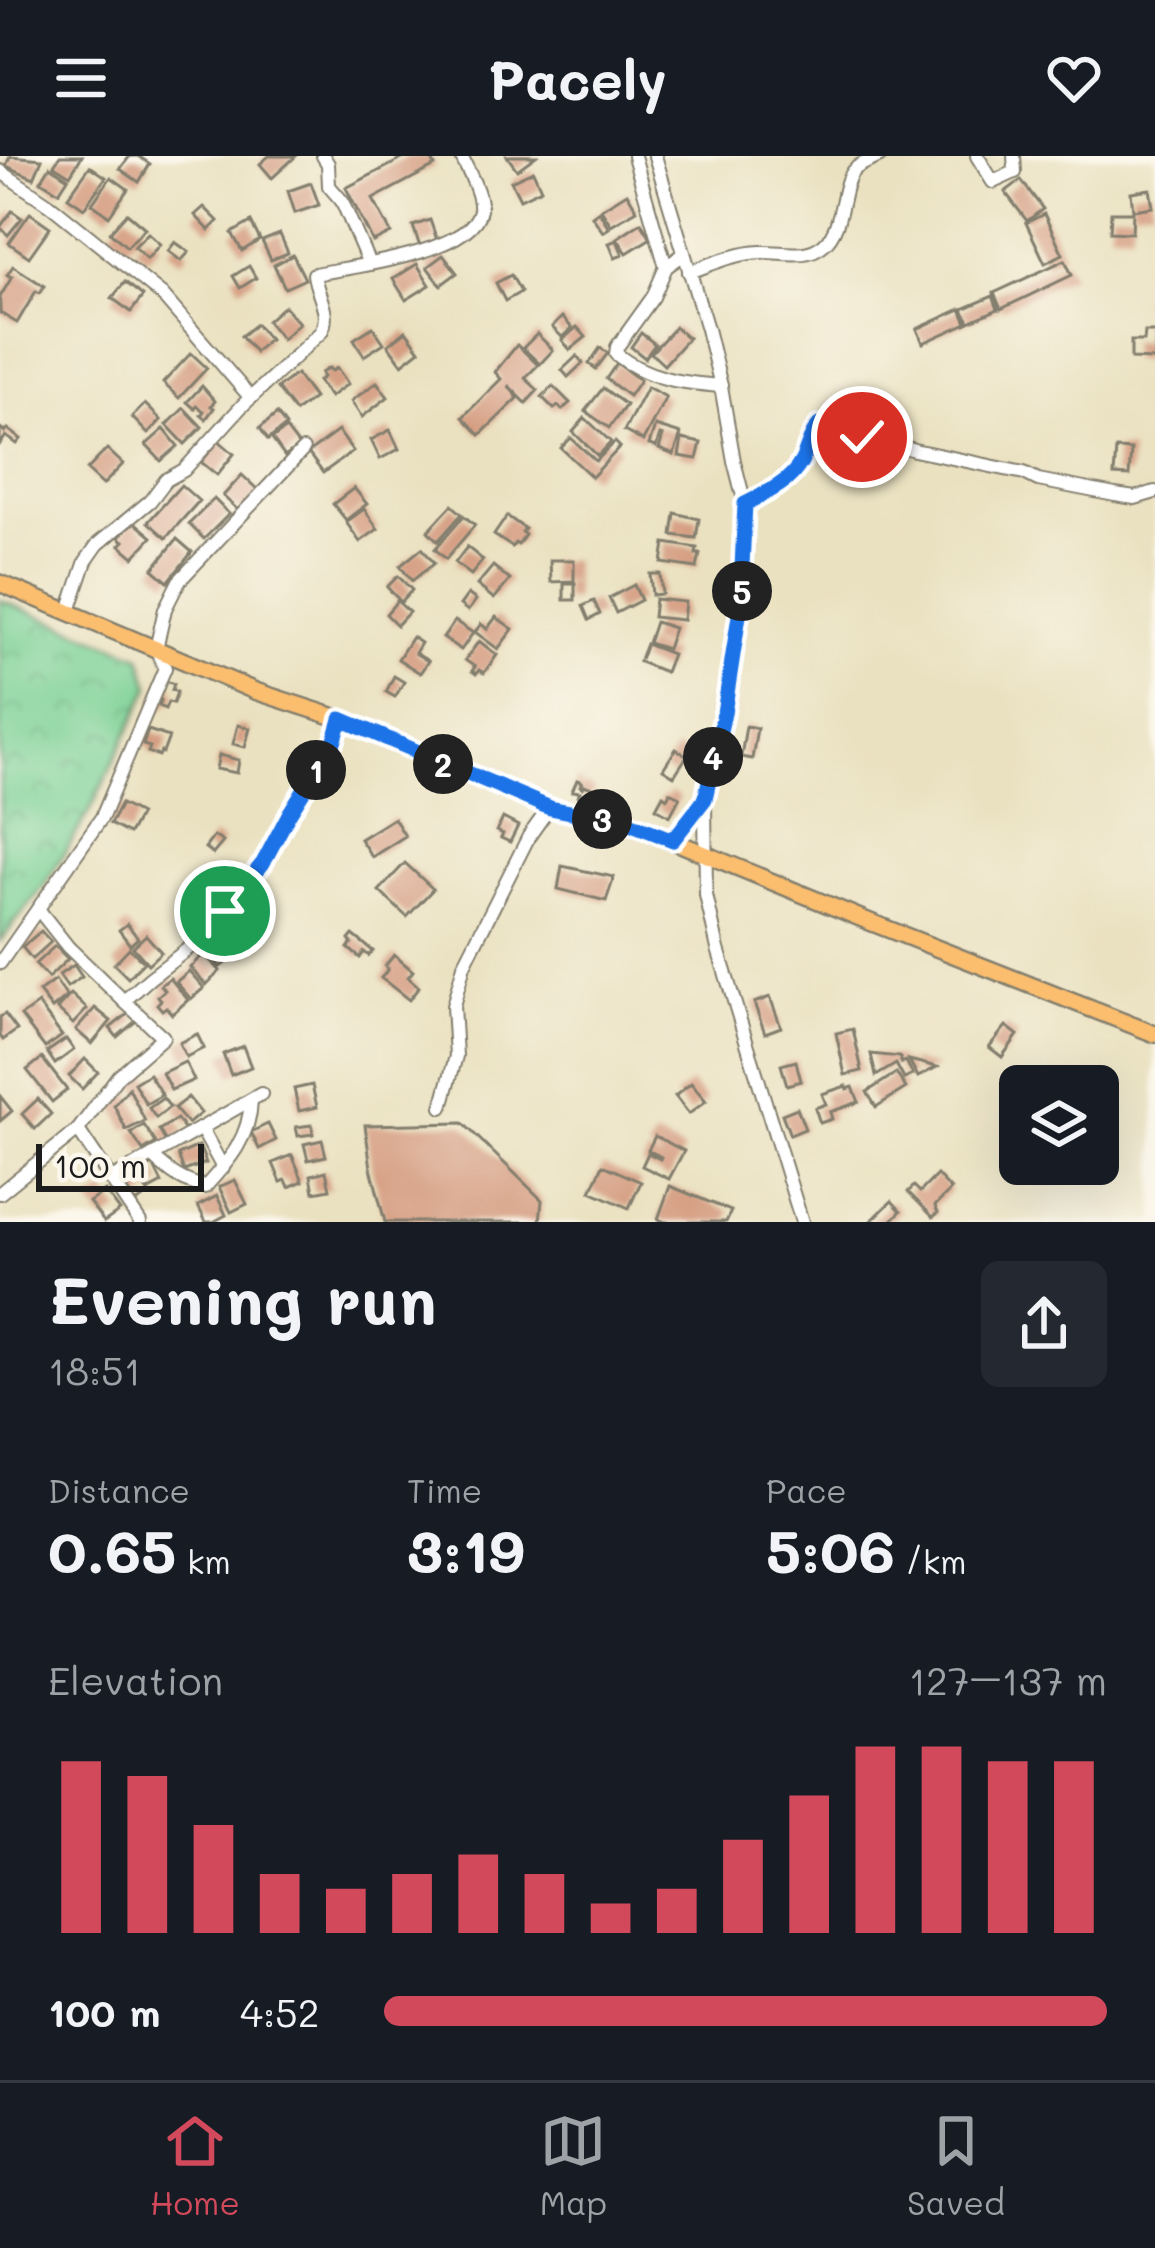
<!DOCTYPE html>
<html lang="en">
<head>
<meta charset="utf-8">
<style>
  :root { --surface:#171b24; --page:#242831; --text:#f1f3f6; --muted:#9ea1a6; --line:#363941; --accent:#d1495b }
  body { margin:0; font-family:Mali,sans-serif; background:var(--page); color:var(--text); height:100vh; display:flex; flex-direction:column; font-size:45px; white-space:nowrap }
  * { box-sizing:border-box; margin:0 }
  p { font-size:39px; color:var(--muted) }
  .icon { flex:none; width:66px; height:66px; fill:none; stroke:currentColor; stroke-width:2; stroke-linecap:round; stroke-linejoin:round }
  .map { position:relative; height:1066px; overflow:hidden }
  .side { display:flex; flex-direction:column; background:var(--surface); flex:1 }
  .side>* { flex:none }
  .fabs { position:absolute; left:999px; top:909px; display:grid; gap:24px }
  .fabs a { display:grid; place-items:center; width:120px; height:120px; border-radius:18px; background:var(--surface); box-shadow:0 12px 48px #0002; font-size:60px }
  .scale { position:absolute; left:36px; bottom:30px; width:168px; box-sizing:border-box; padding-left:12px; border:6px solid #1c1c1c; border-top:0; font-size:33px; line-height:42px; white-space:nowrap; color:#1c1c1c; -webkit-text-stroke:9px #fbf7ec; paint-order:stroke }
  .pin { position:absolute; display:grid; place-items:center; width:102px; height:102px; color:#fff; margin:-51px; border:6px solid #fff; border-radius:50%; box-shadow:0 3px 12px #0007 }
  .km { position:absolute; width:60px; height:60px; margin:-30px; border-radius:50%; background:#222; color:#fff; font-size:33px; line-height:60px; text-align:center }
  .round { display:grid; place-items:center; flex:none; width:126px; height:126px; border-radius:18px; background:var(--page) }
  .headline { display:flex; align-items:center; justify-content:space-between; height:204px; padding:0 48px }
  h1 { font-size:66px; font-weight:700; line-height:90px }
  .stats { display:grid; grid-template-columns:repeat(3,1fr); gap:18px; height:204px; padding:12px 48px }
  .stats div { display:grid; align-content:center }
  .stats b { font-size:60px; font-weight:700 }
  .stats small { font-size:33px; font-weight:400 }
  .stats p { font-size:33px }
  .chart { height:336px; padding:24px 48px }
  .chart p { display:flex; justify-content:space-between }
  .chart svg { width:100%; height:216px; margin-top:12px; stroke:var(--accent); stroke-width:6 }
  ul { padding:0 48px; list-style:none; font-size:39px }
  li { display:grid; grid-template-columns:192px 144px 1fr; align-items:center; height:90px }
  li i { height:30px; border-radius:15px; background:var(--accent) }
  header { display:flex; justify-content:space-between; align-items:center; height:156px; padding:0 48px; background:var(--surface); font-size:54px; font-weight:700 }
  .tab-bar { display:flex; justify-content:space-around; align-items:center; height:168px; border-top:3px solid var(--line); background:var(--surface); font-size:33px; color:var(--muted) }
  .tab-bar a { display:grid; justify-items:center; gap:6px }
  .tab-bar .selected { color:var(--accent) }
  .map>svg:first-child { display:block }
</style>
</head>
<body>
<header><svg class="icon" aria-label="menu" viewBox="0 0 24 24"><path d="M4 6h16M4 12h16M4 18h16"/></svg>Pacely<svg class="icon" aria-label="heart" viewBox="0 0 24 24"><path d="M12 20l-8-8c-3-5 5-10 8-4 3-6 11-1 8 4z"/></svg></header>
<div class="map">
<svg width="1155" height="1066" viewBox="0 0 1155 1066">
  <defs>
    <pattern id="park-crowns" width="20" height="18" patternUnits="userSpaceOnUse" patternTransform="scale(3)"><rect width="20" height="18" fill="#7bd195"/><path d="M2 6a3 3 0 1 1 6 0M12 15a3 3 0 1 1 6 0" fill="none" stroke="#6ab380"/></pattern>
  </defs>
  <rect width="100%" height="100%" fill="#fbf7ec"/>
  <filter id="ink" filterUnits="userSpaceOnUse"><feTurbulence type="fractalNoise" baseFrequency=".00833" numOctaves="2"/><feDisplacementMap in="SourceGraphic" scale="24" xChannelSelector="R" yChannelSelector="G"/><feConvolveMatrix kernelMatrix="1 2 1 2 8 2 1 2 1" color-interpolation-filters="sRGB"/></filter>
  <filter id="wash" filterUnits="userSpaceOnUse"><feTurbulence type="fractalNoise" baseFrequency=".004" numOctaves="4" result="noise"/><feDisplacementMap in="SourceGraphic" scale="48" xChannelSelector="R" yChannelSelector="G"/><feGaussianBlur stdDeviation="2.7" result="paint"/><feColorMatrix in="noise" values="0 0 0 0 0 0 0 0 0 0 0 0 0 0 0 0 0 1.4 0 .05"/><feComposite in="paint" operator="in"/></filter>
  <g filter="url(#wash)">
    <rect width="100%" height="100%" fill="#eae1c0"/>
    <polygon fill="url(#park-crowns)" stroke="#4c7658" stroke-width="3" points="0,444 141,500 150,531 89,657 44,730 0,786"/>
    <g id="blocks">
      <g fill="#d69f83">
        <polygon points="10,0 42,3 34,22 6,10"/>
        <polygon points="60,0 82,0 70,19 54,9"/>
        <polygon points="130,0 138,0 150,8 139,26 120,13"/>
        <polygon points="269,0 296,0 272,22 260,8"/>
        <polygon points="408,0 430,0 435,10 373,43 391,77 373,86 346,32"/>
        <polygon points="507,0 536,0 517,14"/>
        <polygon points="50,10 68,22 59,36 41,25"/>
        <polygon points="90,10 106,21 84,52 68,41"/>
        <polygon points="533,15 541,33 520,43 511,25"/>
        <polygon points="111,21 128,33 109,60 92,48"/>
        <polygon points="1021,24 1043,53 1027,65 1005,36"/>
        <polygon points="311,27 319,49 295,57 288,35"/>
        <polygon points="1150,33 1153,51 1133,54 1131,36"/>
        <polygon points="627,37 637,54 611,69 601,53"/>
        <polygon points="204,51 218,65 209,74 195,59"/>
        <polygon points="12,55 22,62 8,79 0,71"/>
        <polygon points="599,55 609,72 603,76 592,60"/>
        <polygon points="1111,56 1133,56 1132,77 1110,76"/>
        <polygon points="30,57 50,71 29,101 9,87"/>
        <polygon points="127,57 145,72 127,91 110,76"/>
        <polygon points="1044,58 1063,98 1045,107 1026,67"/>
        <polygon points="430,64 437,84 420,91 413,70"/>
        <polygon points="251,66 260,84 242,95 232,77"/>
        <polygon points="641,66 651,82 627,97 617,82"/>
        <polygon points="148,77 160,88 147,103 134,91"/>
        <polygon points="280,78 288,97 271,104 262,85"/>
        <polygon points="617,84 623,99 615,102 609,87"/>
        <polygon points="175,86 189,96 181,105 168,95"/>
        <polygon points="293,99 305,123 285,132 274,109"/>
        <polygon points="443,99 457,117 441,129 427,111"/>
        <polygon points="1065,104 1072,119 1001,153 994,137"/>
        <polygon points="417,108 430,129 406,144 393,123"/>
        <polygon points="13,110 44,130 40,137 36,135 17,167 0,157 0,141 12,121 7,119"/>
        <polygon points="249,110 256,122 240,132 233,120"/>
        <polygon points="511,119 521,136 505,145 496,127"/>
        <polygon points="125,126 143,140 131,156 112,142"/>
        <polygon points="993,140 998,153 969,166 963,153"/>
        <polygon points="284,150 299,167 282,183 267,165"/>
        <polygon points="961,153 967,167 923,187 917,173"/>
        <polygon points="562,161 572,172 562,181 552,171"/>
        <polygon points="256,168 269,183 255,196 241,180"/>
        <polygon points="373,171 384,187 364,200 354,183"/>
        <polygon points="577,171 586,181 570,194 562,184"/>
        <polygon points="675,171 688,182 664,209 651,197"/>
        <polygon points="406,175 420,194 402,208 388,189"/>
        <polygon points="1145,176 1155,176 1155,204 1131,203 1131,185 1144,185"/>
        <polygon points="641,177 655,188 645,202 631,191"/>
        <polygon points="537,178 553,194 540,208 523,192"/>
        <polygon points="517,189 538,209 525,222 538,234 526,247 508,229 518,242 480,279 463,261 501,223 495,216"/>
        <polygon points="600,192 608,197 596,213 589,208"/>
        <polygon points="191,197 207,212 179,242 163,227"/>
        <polygon points="577,200 583,207 568,221 562,214"/>
        <polygon points="617,207 640,224 629,240 606,223"/>
        <polygon points="329,212 332,215 337,212 348,228 330,241 318,225 323,221 321,217"/>
        <polygon points="296,218 314,242 295,256 277,232"/>
        <polygon points="377,226 388,241 362,261 351,245"/>
        <polygon points="202,230 215,245 211,250 214,252 206,263 201,259 204,255 197,250 195,253 187,246"/>
        <polygon points="553,230 570,247 562,254 558,250 554,253 542,241"/>
        <polygon points="647,231 666,241 643,285 624,275"/>
        <polygon points="603,232 626,249 609,272 585,255"/>
        <polygon points="145,248 161,264 148,278 132,261"/>
        <polygon points="184,252 202,271 185,288 167,269"/>
        <polygon points="277,258 286,270 268,284 260,272"/>
        <polygon points="585,262 611,286 598,300 573,276"/>
        <polygon points="655,270 681,278 674,299 659,293 663,280 660,279 656,291 649,289"/>
        <polygon points="0,272 5,276 8,273 21,283 17,288 6,280 0,288"/>
        <polygon points="164,273 178,290 161,305 146,289"/>
        <polygon points="286,273 299,290 285,301 272,283"/>
        <polygon points="390,274 399,293 380,303 371,284"/>
        <polygon points="338,275 353,295 323,317 308,297"/>
        <polygon points="571,282 596,305 615,286 620,291 592,321 561,292"/>
        <polygon points="682,283 701,287 697,303 679,300"/>
        <polygon points="219,285 234,298 217,319 201,306"/>
        <polygon points="107,293 123,308 103,329 87,314"/>
        <polygon points="1116,293 1131,294 1129,320 1114,319"/>
        <polygon points="242,319 259,335 240,356 223,340"/>
        <polygon points="181,329 199,345 166,382 148,366"/>
        <polygon points="354,332 367,348 346,364 333,348"/>
        <polygon points="214,343 229,358 204,383 189,368"/>
        <polygon points="452,349 462,358 438,385 428,375"/>
        <polygon points="364,353 378,373 360,386 346,366"/>
        <polygon points="675,357 699,363 696,382 672,379"/>
        <polygon points="464,360 475,369 446,403 435,393"/>
        <polygon points="507,360 525,373 522,376 525,379 518,389 515,387 512,391 494,379"/>
        <polygon points="133,365 152,381 134,401 120,389 124,385 119,381"/>
        <polygon points="177,383 192,396 168,426 153,413"/>
        <polygon points="665,387 697,392 696,398 700,398 697,412 662,407"/>
        <polygon points="467,391 483,404 471,419 455,407"/>
        <polygon points="422,392 434,407 412,425 400,410"/>
        <polygon points="550,404 574,404 574,425 551,426"/>
        <polygon points="493,410 510,424 494,443 477,429"/>
        <polygon points="650,418 660,418 662,438 652,439"/>
        <polygon points="398,420 412,434 401,446 387,431"/>
        <rect x="564" y="427" width="11" height="17"/>
        <polygon points="634,429 641,444 616,457 609,442"/>
        <polygon points="468,438 476,444 468,455 460,449"/>
        <polygon points="655,443 685,446 683,464 653,461"/>
        <polygon points="397,445 409,456 397,469 386,458"/>
        <polygon points="594,445 600,458 589,464 583,450"/>
        <polygon points="496,461 513,473 498,493 475,476 481,468 487,473"/>
        <polygon points="455,465 473,477 461,494 443,482"/>
        <polygon points="655,466 674,472 667,493 648,487"/>
        <polygon points="412,481 421,487 415,497 428,505 420,517 398,503"/>
        <polygon points="479,485 497,499 484,517 479,514 476,518 472,515 475,511 465,504"/>
        <polygon points="646,488 672,498 665,516 639,506"/>
        <polygon points="394,520 404,526 395,541 386,536"/>
        <polygon points="162,524 174,528 172,534 177,536 173,547 168,546 165,553 159,550 161,544 156,542"/>
        <polygon points="238,569 250,572 245,591 233,588"/>
        <polygon points="746,570 757,572 752,603 741,601"/>
        <polygon points="148,574 169,581 163,597 161,596 159,600 148,596 150,591 143,589"/>
        <polygon points="676,593 687,600 674,620 663,613"/>
        <polygon points="219,599 239,604 237,617 216,613"/>
        <polygon points="577,624 582,626 580,630 583,632 584,629 595,633 590,644 578,640 580,636 572,635"/>
        <polygon points="670,636 680,641 670,660 656,652 663,639 667,642"/>
        <polygon points="121,648 140,658 129,678 110,668"/>
        <polygon points="394,662 405,680 372,701 360,683"/>
        <polygon points="503,662 518,670 510,686 501,682 503,678 497,675"/>
        <polygon points="214,680 223,686 213,698 205,692"/>
        <polygon points="405,707 433,733 407,761 379,735"/>
        <polygon points="562,710 614,721 606,745 558,733"/>
        <polygon points="127,768 138,782 130,789 119,774"/>
        <polygon points="41,775 51,786 32,803 22,791"/>
        <polygon points="146,779 161,796 148,808 133,791"/>
        <polygon points="353,779 373,795 369,800 364,796 360,802 348,792 352,787 349,784"/>
        <polygon points="227,782 238,797 220,811 209,796"/>
        <polygon points="55,790 68,803 48,822 35,808"/>
        <polygon points="129,792 144,806 128,822 114,808"/>
        <polygon points="204,798 220,815 206,829 190,811"/>
        <polygon points="394,799 413,815 408,821 419,831 409,844 381,822 388,813 385,810"/>
        <polygon points="74,809 82,821 67,831 59,819"/>
        <polygon points="189,815 204,832 191,843 176,826"/>
        <polygon points="170,822 188,844 172,858 166,851 162,854 157,848 161,844 158,840 165,834 161,829"/>
        <polygon points="55,824 67,841 52,853 39,836"/>
        <polygon points="71,838 87,853 73,868 57,853"/>
        <polygon points="770,841 781,871 765,877 754,847"/>
        <polygon points="38,848 62,880 45,892 21,860"/>
        <polygon points="95,852 111,865 92,888 76,874"/>
        <polygon points="129,857 136,865 117,881 110,872"/>
        <polygon points="5,858 17,874 3,884 0,880 0,861"/>
        <polygon points="1006,870 1018,879 1002,901 989,891"/>
        <polygon points="853,873 862,915 845,919 836,877"/>
        <polygon points="197,878 204,892 186,901 179,887"/>
        <polygon points="66,883 74,894 55,908 47,896"/>
        <polygon points="243,890 251,911 231,919 223,898"/>
        <polygon points="871,898 900,901 901,907 906,905 913,919 904,923 896,908 876,920"/>
        <polygon points="42,902 67,934 52,946 27,914"/>
        <polygon points="85,903 98,916 82,933 69,920"/>
        <polygon points="909,904 937,911 918,921"/>
        <polygon points="796,905 801,925 787,929 781,909"/>
        <polygon points="185,906 194,924 171,934 162,917"/>
        <polygon points="896,917 906,932 876,951 867,936"/>
        <polygon points="149,918 162,939 146,948 134,927"/>
        <polygon points="691,927 706,945 689,958 675,940"/>
        <polygon points="312,929 317,951 299,955 294,933"/>
        <polygon points="846,930 847,933 853,931 859,946 830,956 832,963 820,967 815,952 826,948 822,938"/>
        <polygon points="129,932 145,965 126,974 114,949"/>
        <polygon points="0,940 12,955 0,965"/>
        <polygon points="188,941 201,957 188,968 174,952"/>
        <polygon points="163,942 170,951 156,962 149,952"/>
        <polygon points="38,943 51,958 35,973 22,958"/>
        <polygon points="797,952 805,973 790,979 782,958"/>
        <polygon points="177,963 185,975 166,986 159,974"/>
        <polygon points="463,967 542,1044 540,1066 385,1066 371,1012 365,969"/>
        <polygon points="268,968 276,984 259,993 251,976"/>
        <polygon points="144,969 156,987 143,995 131,977"/>
        <polygon points="312,969 313,978 298,980 296,971"/>
        <polygon points="655,980 684,995 669,1023 642,1010 648,997 660,1003 661,1001 648,994"/>
        <polygon points="322,984 326,1000 308,1004 304,988"/>
        <polygon points="199,990 206,1007 184,1015 178,999"/>
        <polygon points="292,999 303,1025 289,1031 286,1024 281,1026 273,1007"/>
        <polygon points="153,1009 162,1027 149,1034 139,1017"/>
        <polygon points="603,1009 641,1026 629,1052 591,1035"/>
        <polygon points="326,1015 330,1033 314,1036 311,1019"/>
        <polygon points="135,1018 149,1038 136,1047 123,1028"/>
        <polygon points="937,1019 951,1034 935,1050 938,1057 933,1061 908,1036 914,1030 920,1036"/>
        <polygon points="235,1024 247,1048 231,1056 219,1031"/>
        <polygon points="670,1030 731,1055 726,1066 665,1066 658,1063"/>
        <polygon points="105,1035 120,1055 104,1066 89,1046"/>
        <polygon points="217,1040 226,1059 213,1066 206,1066 198,1050"/>
        <polygon points="892,1045 901,1055 890,1066 870,1066"/>
      </g>
    </g>
  </g>
  <g filter="url(#ink)">
    <use href="#blocks" fill-opacity="0" stroke="#837e6e" stroke-width="3"/>
    <g fill="none" stroke-linecap="round" stroke-linejoin="round">
      <g stroke="#837e6e" stroke-width="16">
        <g id="minor">
          <polyline points="323,0 328,8 329,30 342,45 369,108"/>
          <polyline points="634,0 666,111"/>
          <polyline points="655,0 707,173 721,230 734,305 745,348 740,453 724,558 705,643 706,739 718,793 802,1066"/>
          <polyline points="977,0 993,26 1015,16 1014,0"/>
          <polyline points="0,15 50,49 162,139 251,242"/>
          <path d="M684,98L666,111L653,141L617,191L616,198C647,223 683,227 721,230"/>
          <path d="M689,116C712,108 736,97 761,96C782,95 806,104 824,88C845,71 840,25 855,13C862,7 872,4 880,0"/>
          <path d="M745,348C766,337 790,327 801,306C808,293 809,280 819,269L843,278L893,287L914,294L1024,317L1038,324L1115,339L1135,342L1155,336"/>
          <path d="M69,455L86,405L98,388L150,345L166,324L184,314L242,250L321,176C332,157 316,138 314,118C350,111 472,97 480,54C482,38 467,13 461,0"/>
          <polyline points="673,684 705,644"/>
          <polyline points="38,753 68,791 124,845"/>
          <polyline points="0,807 102,661 165,512 156,493 165,453 179,425 303,294"/>
          <polyline points="442,951 456,900 453,850 464,809 529,680 549,652"/>
          <polyline points="201,972 223,1012"/>
          <polyline points="78,974 140,1066"/>
          <path d="M152,1000C169,1016 182,1026 205,1031C230,1004 250,981 251,944"/>
          <polyline points="110,1024 261,938"/>
          <polyline points="0,1037 78,974 118,920 163,881 124,845 150,822 197,786 263,707 289,658 335,584 341,563"/>
        </g>
      </g>
      <g stroke="#837e6e" stroke-width="20">
        <polyline id="major" points="0,427 255,535 341,563 549,652 632,668 870,766 1155,878"/>
      </g>
      <use href="#minor" stroke="#fff" stroke-width="12"/>
      <use href="#major" stroke="#fbbe6e" stroke-width="15"/>
    </g>
  </g>
  <g fill="none" stroke-linecap="round" stroke-linejoin="round" filter="url(#ink)">
    <g stroke="#fff" stroke-width="24">
      <path id="route" d="M225,755L263,707L289,658L335,584L341,563L550,652L632,668L673,684L705,643L724,557L740,453L745,348C766,337 790,327 801,306C808,293 809,280 819,269L843,278L862,281"/>
    </g>
    <use href="#route" stroke="#1a73e8" stroke-width="15"/>
  </g>
</svg>
<div class="fabs">
<a><svg class="icon" aria-label="layers" viewBox="0 0 24 24"><path d="M12 4l9 5-9 5-9-5zM3 14l9 5 9-5"/></svg></a>
</div>
<div class="scale">100 m</div>
<div class="pin" style="left:225px;top:755px;background:#1e9e55"><svg class="icon" aria-label="arrive" viewBox="0 0 24 24"><path d="M6 21V4h12l-3 4 3 4H6"/></svg></div>
<div class="pin" style="left:862px;top:281px;background:#d93025"><svg class="icon" aria-label="check" viewBox="0 0 24 24"><path d="M5 12l5 5 9-10"/></svg></div>
<b class="km" style="left:316px;top:614px">1</b>
<b class="km" style="left:443px;top:608px">2</b>
<b class="km" style="left:602px;top:663px">3</b>
<b class="km" style="left:713px;top:601px">4</b>
<b class="km" style="left:742px;top:435px">5</b>
</div>
<section class="side">
<div class="headline"><div><h1>Evening run</h1><p>18:51</p></div><a class="round"><svg class="icon" aria-label="share" viewBox="0 0 24 24"><path d="M12 15V3M7 8l5-5 5 5M5 13v7h14v-7"/></svg></a></div>
<div class="stats">
<div><p>Distance</p><b>0.65<small> km</small></b></div>
<div><p>Time</p><b>3:19</b></div>
<div><p>Pace</p><b>5:06<small> /km</small></b></div>
</div>
<div class="chart"><p><span>Elevation</span>127–137 m</p>
<svg viewBox="0 0 160 44" preserveAspectRatio="none"><path d="M5 44V9M15 44V12M25 44V22M35 44V32M45 44V35M55 44V32M65 44V28M75 44V32M85 44V38M95 44V35M105 44V25M115 44V16M125 44V6M135 44V6M145 44V9M155 44V9"/></svg>
</div>
<ul>
<li><b>100 m</b>4:52<i style="width:100%"></i></li>
</ul>
</section>
<nav class="tab-bar">
<a class="selected"><svg class="icon" aria-label="home" viewBox="0 0 24 24"><path d="M3 11l9-7 9 7M6 9v11h12V9"/></svg>Home</a>
<a><svg class="icon" aria-label="map" viewBox="0 0 24 24"><path d="M3 6l6-2 6 2 6-2v14l-6 2-6-2-6 2zM9 4v14M15 6v14"/></svg>Map</a>
<a><svg class="icon" aria-label="saved" viewBox="0 0 24 24"><path d="M7 4h10v16l-5-4-5 4z"/></svg>Saved</a>
</nav>
</body>
</html>
